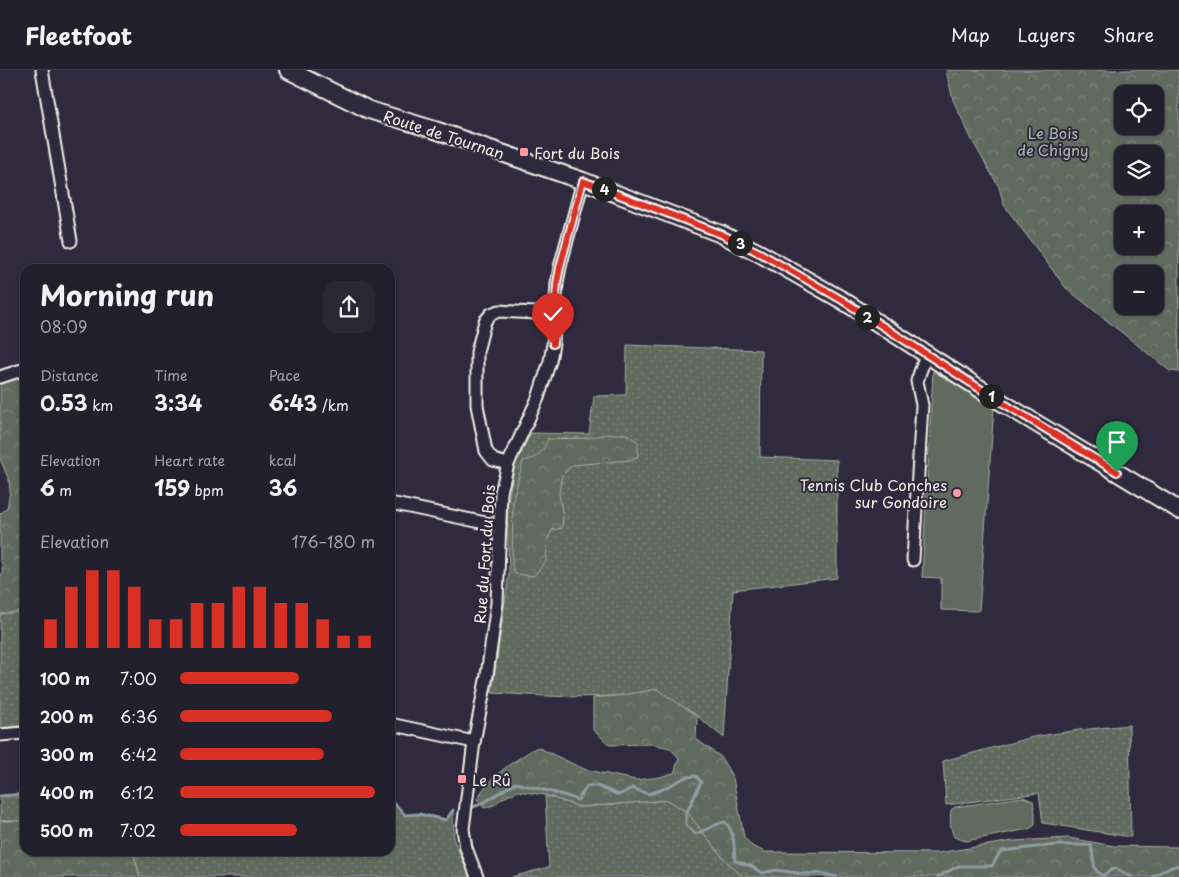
<!DOCTYPE html>
<html lang="en">
<head>
<meta charset="utf-8">
<style>
  :root { --surface:#23202e; --page:#2b2836; --text:#f1f3f6; --muted:#a3a3aa; --line:#403e4a; --accent:#d93025 }
  body { margin:0; font-family:"Playpen Sans",sans-serif; background:var(--page); color:var(--text); height:100vh; display:flex; flex-direction:column; font-size:19px; white-space:nowrap }
  * { box-sizing:border-box; margin:0 }
  p { font-size:16px; color:var(--muted) }
  .icon { flex:none; width:28px; height:28px; fill:none; stroke:currentColor; stroke-width:2; stroke-linecap:round; stroke-linejoin:round }
  .map { position:relative; flex:1; overflow:hidden }
  .drawer { position:absolute; left:20px; top:194px; width:375px; height:592px; display:flex; flex-direction:column; background:var(--surface); border-radius:15px; box-shadow:0 1px 4px #0004,0 0 0 1px var(--line) }
  .drawer>* { flex:none }
  .controls { position:absolute; left:1114px; top:15px; display:grid; gap:10px }
  .controls a { display:grid; place-items:center; width:50px; height:50px; border-radius:10px; background:var(--surface); box-shadow:0 1px 4px #0004,0 0 0 1px var(--line); font-size:25px }
  .pin { position:absolute; display:grid; place-items:center; width:42px; height:42px; color:#fff; margin:-51px -21px; border-radius:50% 50% 50% 0; rotate:-45deg; box-shadow:0 0 5px #0007 }
  .pin .icon { rotate:45deg }
  .km { position:absolute; width:25px; height:25px; margin:-12px; border-radius:50%; background:#222; color:#fff; font-size:14px; line-height:25px; text-align:center }
  .round { display:grid; place-items:center; flex:none; width:52px; height:52px; border-radius:15px; background:var(--page) }
  .summary { display:flex; align-items:center; justify-content:space-between; height:85px; padding:0 20px }
  h1 { font-size:28px; font-weight:700; line-height:38px }
  .figures { display:grid; grid-template-columns:repeat(3,1fr); gap:8px; height:85px; padding:5px 20px }
  .figures div { display:grid; align-content:center }
  .figures b { font-size:21px; font-weight:700 }
  .figures small { font-size:14px; font-weight:400 }
  .figures p { font-size:14px }
  .chart { height:140px; padding:10px 20px }
  .chart p { display:flex; justify-content:space-between }
  .chart svg { width:100%; height:90px; margin-top:5px; stroke:var(--accent); stroke-width:6 }
  ul { padding:0 20px; list-style:none; font-size:16px }
  li { display:grid; grid-template-columns:80px 60px 1fr; align-items:center; height:38px }
  li i { height:12px; border-radius:6px; background:var(--accent) }
  header { display:flex; align-items:center; gap:30px; box-sizing:border-box; height:70px; padding:0 25px; background:var(--surface); border-bottom:1px solid var(--line) }
  header strong { font-size:24px }
  nav { display:flex; gap:28px; margin-inline-start:auto; font-size:18px }
  .map>svg:first-child { display:block }
</style>
</head>
<body>
<header>
<strong>Fleetfoot</strong>
<nav><a>Map</a><a>Layers</a><a>Share</a></nav>
</header>
<div class="map">
<svg width="1179" height="807" viewBox="0 0 1179 807">
  <defs>
    <pattern id="grass-dots" width="8" height="8" patternUnits="userSpaceOnUse" patternTransform="scale(1.25)"><rect width="8" height="8" fill="#616b5f"/><path d="M2 2h.1M6 6h.1" fill="none" stroke="#788176" stroke-width="1.8" stroke-linecap="round"/></pattern>
    <pattern id="forest-crowns" width="20" height="18" patternUnits="userSpaceOnUse" patternTransform="scale(1.25)"><rect width="20" height="18" fill="#616b5f"/><path d="M2 6a3 3 0 1 1 6 0M12 15a3 3 0 1 1 6 0" fill="none" stroke="#788176"/></pattern>
  </defs>
  <rect width="100%" height="100%" fill="#2f2a3d"/>
  <filter id="ink" filterUnits="userSpaceOnUse"><feTurbulence type="fractalNoise" baseFrequency=".02" numOctaves="2"/><feDisplacementMap in="SourceGraphic" scale="10" xChannelSelector="R" yChannelSelector="G"/><feConvolveMatrix kernelMatrix="1 2 1 2 8 2 1 2 1" color-interpolation-filters="sRGB"/></filter>
  <g filter="url(#ink)">
    <g fill="url(#grass-dots)" stroke="#aaaea4">
      <path d="M627,275L761,280L760,387L837,390V508L733,520L724,668L697,646L657,620C602,631 547,626 492,623L509,503L507,436L515,394L531,363L589,364L594,326L626,325Z"/>
      <polygon points="25,541 25,655 0,658 0,544"/>
      <polygon points="1129,655 1131,767 1043,753 1039,723 946,735 943,691 1033,667 1079,660"/>
      <polygon points="25,724 25,751 0,751 0,726"/>
      <polygon points="545,725 580,737 668,730 688,743 723,788 743,807 512,807 549,797"/>
      <polygon points="390,734 395,734 405,745 419,744 446,749 453,740 454,770 470,807 140,807 133,781 390,781"/>
    </g>
    <g fill="url(#forest-crowns)" stroke="#aaaea4" fill-rule="evenodd">
      <path d="M946,0H1179V302L1170,301L1066,218L1024,162L1004,135L999,117L973,72L953,30ZM1122,24H1155V56H1122ZM1122,84H1155V116H1122ZM1122,144H1155V176H1122ZM1122,204H1155V236H1122Z"/>
      <path d="M21,306L25,309V541L0,544V508C3,503 4,495 0,490V444L7,438L10,421L9,410L0,389V312Z"/>
      <path d="M609,364H627L638,372V386L630,390L573,395L562,405L559,423L563,447L562,458L552,460L548,469L546,491L534,506L515,504L512,496L513,430L523,391C538,388 542,383 548,369L585,368Z"/>
      <path d="M657,619L697,646L696,669L721,687L733,708L744,767L752,776L765,782L938,783L1013,771L1069,768L1114,776L1179,777V807H743L723,788L688,743L668,730L580,737L545,725L518,721L501,729L494,735L484,738L477,729C491,704 513,692 537,677L584,699L616,706L636,710L660,707L674,703L679,688L670,678L652,674L610,675L593,660V628L624,625Z"/>
      <polygon points="0,751 25,751 25,781 133,781 140,807 0,807"/>
    </g>
    <g fill="#616b5f" stroke="#aaaea4">
      <polygon points="933,301 994,338 979,541 941,540 941,508 922,507"/>
      <path d="M1023,727L1033,731L1035,743V755L1029,759L966,771L954,767C950,758 950,750 951,740L955,737Z"/>
    </g>
    <g fill="none" stroke-linecap="round" stroke-linejoin="round">
      <g stroke="#8f9ca3" stroke-width="3">
        <polyline points="0,726 25,724"/>
        <polyline points="390,734 395,734 405,745 419,744 446,750 453,740"/>
        <path d="M471,738L483,733L515,713L560,724L578,730L587,716H597L619,725L632,718L648,724L661,720L686,707L696,706L701,712L686,744V755L695,764C706,761 714,754 725,752C735,761 734,778 735,791L751,796L762,803L776,800L804,804L820,803L837,807"/>
        <polyline points="938,807 958,796 992,796 1001,781 1056,775 1091,775 1095,799 1102,806 1115,798 1132,807"/>
        <polyline points="1152,807 1166,799 1179,795"/>
      </g>
      <g stroke="#f4f1e8" stroke-width="15">
        <g id="minor">
          <polyline points="42,0 71,171"/>
          <polyline points="0,307 25,299"/>
          <polyline points="508,394 493,390 486,381 477,335 477,282 485,251 491,244 499,241 555,244"/>
          <polyline points="390,433 500,456"/>
          <polyline points="913,490 922,335 917,311 926,285"/>
          <polyline points="390,654 474,672"/>
          <polyline points="0,665 25,663"/>
          <polyline points="477,807 466,778 463,759 474,672 487,605 497,533 501,422 508,394 538,328 550,291 553,274 557,213 560,197 583,111"/>
        </g>
      </g>
      <g stroke="#f4f1e8" stroke-width="20">
        <polyline id="secondary" points="288,0 369,40 435,60 583,111 721,164 759,183 842,230 993,327 1179,440"/>
      </g>
      <use href="#minor" stroke="#2f2a3d" stroke-width="11"/>
      <use href="#secondary" stroke="#2f2a3d" stroke-width="16"/>
    </g>
  </g>
  <g fill="none" stroke-linecap="round" stroke-linejoin="round" filter="url(#ink)">
    <g stroke="#fff" stroke-width="10">
      <polyline id="route" points="553,274 557,213 560,197 583,111 721,164 760,183 842,230 993,327 1117,402"/>
    </g>
    <use href="#route" stroke="#d93025" stroke-width="6"/>
  </g>
  <g fill="#ff9aa2" stroke="#2f2a3d" stroke-width="2">
    <rect x="519" y="77" width="10" height="10" rx="2.5"/>
    <circle cx="957" cy="423" r="5"/>
    <rect x="457" y="704" width="10" height="10" rx="2.5"/>
  </g>
  <g text-anchor="middle" dominant-baseline="central" stroke-width="4" stroke-linejoin="round" paint-order="stroke">
    <g font-size="15" fill="#b2b5aa" stroke="#2f2a3d">
      <text x="1053" y="62">Le Bois<tspan x="1053" dy="17">de Chigny</tspan></text>
    </g>
    <g font-size="15" fill="#f4f1e8" stroke="#2f2a3d">
      <text transform="translate(444 64) rotate(18)">Route de Tournan</text>
      <text transform="translate(484 484) rotate(-86)">Rue du Fort du Bois</text>
    </g>
    <g font-size="15" fill="#f4f1e8" stroke="#2f2a3d" text-anchor="start">
      <text x="534" y="82">Fort du Bois</text>
      <text x="947" y="414" text-anchor="end">Tennis Club Conches<tspan x="947" dy="17">sur Gondoire</tspan></text>
      <text x="472" y="709">Le Rû</text>
    </g>
  </g>
</svg>
<div class="controls">
<a><svg class="icon" aria-label="locate" viewBox="0 0 24 24"><circle cx="12" cy="12" r="6"/><path d="M12 2v4M12 18v4M2 12h4M18 12h4"/></svg></a>
<a><svg class="icon" aria-label="layers" viewBox="0 0 24 24"><path d="M12 4l9 5-9 5-9-5zM3 14l9 5 9-5"/></svg></a>
<a>+</a>
<a>−</a>
</div>
<div class="pin" style="left:1117px;top:402px;background:#1e9e55"><svg class="icon" aria-label="arrive" viewBox="0 0 24 24"><path d="M6 21V4h12l-3 4 3 4H6"/></svg></div>
<div class="pin" style="left:553px;top:274px;background:#d93025"><svg class="icon" aria-label="check" viewBox="0 0 24 24"><path d="M5 12l5 5 9-10"/></svg></div>
<b class="km" style="left:991px;top:326px">1</b>
<b class="km" style="left:867px;top:247px">2</b>
<b class="km" style="left:740px;top:173px">3</b>
<b class="km" style="left:604px;top:119px">4</b>
<section class="drawer">
<div class="summary"><div><h1>Morning run</h1><p>08:09</p></div><a class="round"><svg class="icon" aria-label="share" viewBox="0 0 24 24"><path d="M12 15V3M7 8l5-5 5 5M5 13v7h14v-7"/></svg></a></div>
<div class="figures">
<div><p>Distance</p><b>0.53<small> km</small></b></div>
<div><p>Time</p><b>3:34</b></div>
<div><p>Pace</p><b>6:43<small> /km</small></b></div>
</div>
<div class="figures">
<div><p>Elevation</p><b>6<small> m</small></b></div>
<div><p>Heart rate</p><b>159<small> bpm</small></b></div>
<div><p>kcal</p><b>36</b></div>
</div>
<div class="chart"><p><span>Elevation</span>176–180 m</p>
<svg viewBox="0 0 160 44" preserveAspectRatio="none"><path d="M5 44V30M15 44V14M25 44V6M35 44V6M45 44V14M55 44V30M65 44V30M75 44V22M85 44V22M95 44V14M105 44V14M115 44V22M125 44V22M135 44V30M145 44V38M155 44V38"/></svg>
</div>
<ul>
<li><b>100 m</b>7:00<i style="width:61%"></i></li>
<li><b>200 m</b>6:36<i style="width:78%"></i></li>
<li><b>300 m</b>6:42<i style="width:74%"></i></li>
<li><b>400 m</b>6:12<i style="width:100%"></i></li>
<li><b>500 m</b>7:02<i style="width:60%"></i></li>
</ul>
</section>
</div>
</body>
</html>
